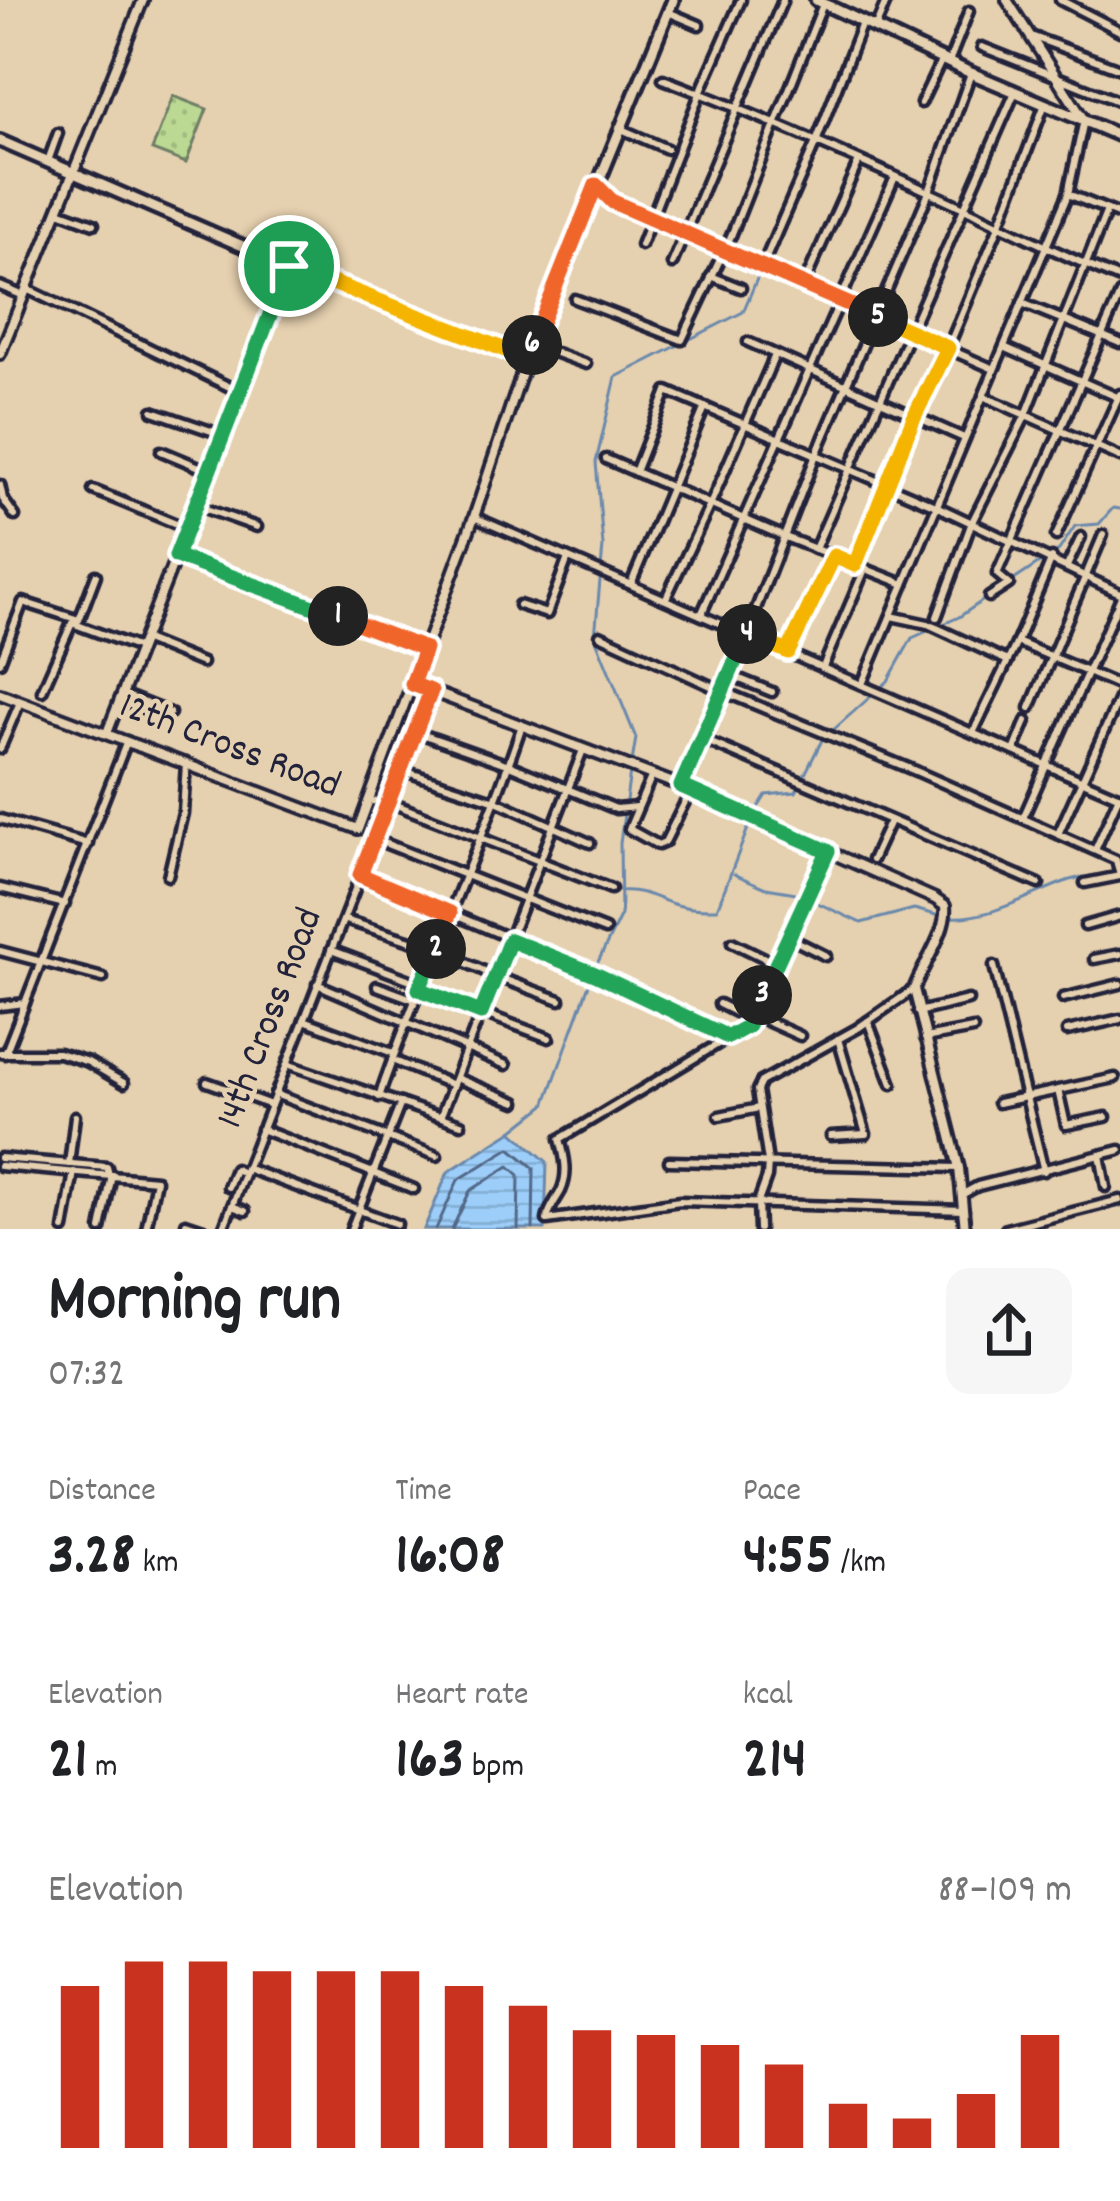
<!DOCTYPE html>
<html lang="en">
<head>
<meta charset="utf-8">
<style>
  :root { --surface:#fff; --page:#f6f6f6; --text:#202124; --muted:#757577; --accent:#c8321e }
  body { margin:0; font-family:Dekko,sans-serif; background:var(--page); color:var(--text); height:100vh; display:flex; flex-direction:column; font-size:45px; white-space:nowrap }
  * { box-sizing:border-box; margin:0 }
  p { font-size:39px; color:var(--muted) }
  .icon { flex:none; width:66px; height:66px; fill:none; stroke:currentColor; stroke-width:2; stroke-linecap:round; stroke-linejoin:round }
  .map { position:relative; height:1229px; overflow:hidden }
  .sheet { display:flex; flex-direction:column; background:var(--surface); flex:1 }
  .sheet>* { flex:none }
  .pin { position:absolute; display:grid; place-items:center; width:102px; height:102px; color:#fff; margin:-51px; border:6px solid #fff; border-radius:50%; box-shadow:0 3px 12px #0007 }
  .km { position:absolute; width:60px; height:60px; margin:-30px; border-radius:50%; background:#222; color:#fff; font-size:33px; line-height:60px; text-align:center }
  .round { display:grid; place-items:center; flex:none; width:126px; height:126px; border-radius:24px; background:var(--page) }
  .overview { display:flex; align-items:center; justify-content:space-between; height:204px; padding:0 48px }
  h1 { font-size:66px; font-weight:700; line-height:90px }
  .metrics { display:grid; grid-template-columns:repeat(3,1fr); gap:18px; height:204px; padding:12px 48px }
  .metrics div { display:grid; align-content:center }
  .metrics b { font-size:60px; font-weight:700 }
  .metrics small { font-size:33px; font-weight:400 }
  .metrics p { font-size:33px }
  .chart { height:336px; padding:24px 48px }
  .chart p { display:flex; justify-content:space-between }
  .chart svg { width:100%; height:216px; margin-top:12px; stroke:var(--accent); stroke-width:6 }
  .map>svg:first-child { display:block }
</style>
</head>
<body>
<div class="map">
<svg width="1120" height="1229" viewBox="0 0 1120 1229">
  <defs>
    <pattern id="park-dots" width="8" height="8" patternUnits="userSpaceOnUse" patternTransform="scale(3)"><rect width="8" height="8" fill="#bbd992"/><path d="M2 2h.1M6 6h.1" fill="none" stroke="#a0ba7f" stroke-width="1.8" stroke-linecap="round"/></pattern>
    <pattern id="water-rules" width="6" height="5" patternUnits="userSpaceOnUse" patternTransform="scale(3)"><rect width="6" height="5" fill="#9ccef9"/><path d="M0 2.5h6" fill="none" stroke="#86b1d6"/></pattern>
  </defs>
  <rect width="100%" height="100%" fill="#e5d0af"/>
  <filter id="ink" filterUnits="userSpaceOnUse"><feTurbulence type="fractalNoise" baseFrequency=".00833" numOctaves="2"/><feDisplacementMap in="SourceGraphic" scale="24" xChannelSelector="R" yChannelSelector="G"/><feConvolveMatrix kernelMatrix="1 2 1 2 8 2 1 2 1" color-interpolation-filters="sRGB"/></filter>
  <g filter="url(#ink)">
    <polygon fill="url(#park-dots)" stroke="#6e7e66" stroke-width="3" points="173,96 207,109 186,163 152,150"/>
    <polygon fill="url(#water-rules)" stroke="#6b89ad" stroke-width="3" points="512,1131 547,1162 545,1229 424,1229 448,1172"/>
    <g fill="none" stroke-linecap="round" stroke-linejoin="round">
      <g stroke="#536787" stroke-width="3">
        <polyline points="436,1229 458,1180 510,1148 534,1168 533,1229"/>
        <polyline points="452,1229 470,1191 509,1166 519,1175 518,1229"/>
      </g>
      <g stroke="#6b89ad" stroke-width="3">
        <polyline points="1008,584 1059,550 1075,526 1099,524 1113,508 1120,509"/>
        <polyline points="632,762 636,738 595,637 603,546 596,462 616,377 743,312 759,274"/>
        <polyline points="754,814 766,795 796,792 822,740 888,681 912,638 959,617 985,599"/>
        <polyline points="734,874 766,888 796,893 861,923 914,909 940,916"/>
        <path d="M620,891C645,889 655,899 677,905C690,909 703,909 717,909L750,823"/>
        <path d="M949,917C992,920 1031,893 1070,880C1085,876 1103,875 1118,872"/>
        <polyline points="512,1131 545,1105 595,968 621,915 620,843 630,772"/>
      </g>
      <g stroke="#22223b" stroke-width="15">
        <g id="minor">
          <polyline points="1060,0 1120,31"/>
          <polyline points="668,12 699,25"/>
          <polyline points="875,28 887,0"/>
          <polyline points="1031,36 1120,69"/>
          <polyline points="982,47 1120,102"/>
          <polyline points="949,62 969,11"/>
          <path d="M663,79C752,113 840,151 927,191C992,220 1053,252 1120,279"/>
          <polyline points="921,103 942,59"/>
          <polyline points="619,128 667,149"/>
          <polyline points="48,161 58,133"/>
          <polyline points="599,187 613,202 994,369"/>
          <polyline points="1068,194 1120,215"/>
          <polyline points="59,211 94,224"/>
          <polyline points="641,245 703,86 741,0"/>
          <polyline points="672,264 783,0"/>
          <polyline points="762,267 816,142 862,23"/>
          <polyline points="711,276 741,288"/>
          <polyline points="804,284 859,161"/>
          <polyline points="0,286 24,296"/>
          <polyline points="27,289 240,392"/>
          <polyline points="575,299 682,340 731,236 823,4"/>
          <polyline points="1022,303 1120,343"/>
          <polyline points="748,342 964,438"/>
          <polyline points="1004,347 1117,397"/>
          <polyline points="556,353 586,364"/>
          <polyline points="983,396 1120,457"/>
          <polyline points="153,411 223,435"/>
          <polyline points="161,451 209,471"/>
          <polyline points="606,459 785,537 904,584"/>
          <polyline points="635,472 667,391 936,506 1120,593"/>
          <polyline points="0,485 3,499 15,516"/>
          <polyline points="93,490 186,528"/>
          <polyline points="195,505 257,527"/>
          <polyline points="474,517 1120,797"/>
          <polyline points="1056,536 1120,394"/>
          <polyline points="815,549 1015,92"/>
          <polyline points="175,556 425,649"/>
          <polyline points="855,564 921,402 948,348 999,226 1045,104"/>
          <polyline points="1067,566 1081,537"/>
          <polyline points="631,584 705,407"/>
          <polyline points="989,597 1009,584 997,574 1120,294"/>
          <polyline points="666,598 710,505 775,355"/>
          <polyline points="519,605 547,614 568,558"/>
          <polyline points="701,615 895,177"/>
          <polyline points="891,616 928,624 1008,661"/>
          <polyline points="937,617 972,522 1026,415 1107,210"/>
          <polyline points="600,635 722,691 918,772 1116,860 1120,876 1085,883"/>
          <polyline points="143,639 202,663"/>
          <polyline points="1017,642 1120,686"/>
          <polyline points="788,652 834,556"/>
          <polyline points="0,662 23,602 79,620 96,575"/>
          <polyline points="823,667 865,569"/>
          <polyline points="730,675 772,692"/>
          <polyline points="862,684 1068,194 1084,120"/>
          <polyline points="42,691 72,623 139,648"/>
          <polyline points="122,694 170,713"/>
          <polyline points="119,701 161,716"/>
          <polyline points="1030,708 1103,535"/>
          <polyline points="416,732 509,765 616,809 637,807"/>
          <polyline points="973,733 1017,642 1052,558"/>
          <polyline points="702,739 1039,884"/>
          <polyline points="0,749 20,702"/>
          <polyline points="1014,751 1026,721"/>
          <polyline points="401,770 496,801 590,843"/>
          <polyline points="652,775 629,829 658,845 665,842 691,790"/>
          <polyline points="681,786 730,675 816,455 929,192 971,73"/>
          <polyline points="369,801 389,802 611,889"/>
          <polyline points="1023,818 1120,599"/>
          <polyline points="0,819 88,844"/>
          <polyline points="1058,834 1120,696"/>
          <polyline points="374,839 605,930"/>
          <polyline points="1095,850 1119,796"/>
          <path d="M828,851L748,1026L560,1139C565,1157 569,1174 561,1191C555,1202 549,1208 547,1220L680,1201L964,1210"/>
          <polyline points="872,860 890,821"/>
          <polyline points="360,875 595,974 728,1037"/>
          <polyline points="168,876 183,813 186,763"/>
          <polyline points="0,888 65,904"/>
          <polyline points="345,920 436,949 495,976 560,1000"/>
          <polyline points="1085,926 1120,916"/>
          <polyline points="788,937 826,956"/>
          <polyline points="732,942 777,964"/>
          <polyline points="331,950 421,984"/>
          <polyline points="0,951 103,978"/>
          <polyline points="1094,959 1120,954"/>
          <polyline points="994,966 1044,1171"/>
          <polyline points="317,984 506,1065"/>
          <polyline points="377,986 415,1000"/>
          <polyline points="419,989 549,1038"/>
          <polyline points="1063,998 1120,984"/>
          <polyline points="719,1004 751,1020"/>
          <polyline points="0,1006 25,1003 127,741"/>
          <polyline points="918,1012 968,1000"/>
          <polyline points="753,1015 800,1036"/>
          <polyline points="304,1020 393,1053"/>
          <polyline points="868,1021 892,1084"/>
          <polyline points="1067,1031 1120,1019"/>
          <polyline points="925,1038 973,1029"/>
          <polyline points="0,1053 59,1053 88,1062 124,1083"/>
          <polyline points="5,1054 25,1003"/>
          <polyline points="392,1060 453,1085"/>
          <polyline points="287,1064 461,1124"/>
          <polyline points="456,1078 516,1102"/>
          <polyline points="207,1082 271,1105"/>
          <polyline points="1058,1090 1066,1125 1106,1117"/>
          <polyline points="275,1094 437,1156"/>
          <path d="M379,1097C422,972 480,851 522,725"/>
          <polyline points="998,1103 1115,1078"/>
          <polyline points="441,1115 583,750"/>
          <polyline points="719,1116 759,1108"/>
          <polyline points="261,1129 414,1189"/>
          <polyline points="831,1136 866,1134 838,1039"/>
          <polyline points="1100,1155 1106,1187"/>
          <polyline points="0,1158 107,1167 109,1175"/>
          <polyline points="669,1161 959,1168"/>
          <polyline points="69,1164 75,1116"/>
          <polyline points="0,1166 156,1180 146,1229"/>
          <polyline points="246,1168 397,1224"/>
          <polyline points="228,1187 235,1169 244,1173"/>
          <polyline points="963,1194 978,1186 1120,1150"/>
          <polyline points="232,1206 245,1211"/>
          <polyline points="186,1223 204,1229"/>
          <polyline points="64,1229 74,1172"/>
          <polyline points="101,1229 112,1175"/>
          <polyline points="223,1229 432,691"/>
          <polyline points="351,1229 401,1103"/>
          <polyline points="759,1229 758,1202 767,1177 768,1162 757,1090 761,1082 858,1028 914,989"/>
          <polyline points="1006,1229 1120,1200"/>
        </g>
      </g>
      <g stroke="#22223b" stroke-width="16">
        <g id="tertiary">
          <polyline points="1007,0 1084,120"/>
          <polyline points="0,354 143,0"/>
          <path d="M412,684L681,786L935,899L945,906C948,931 923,964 914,989L959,1168L965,1229"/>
          <polyline points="0,694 358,829 474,517 527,358"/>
          <polyline points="107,733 289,266"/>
        </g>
      </g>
      <g stroke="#22223b" stroke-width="18">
        <g id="secondary">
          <polyline points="816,0 971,73 1120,136"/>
          <polyline points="0,141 289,266 527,358 673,0"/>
        </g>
      </g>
      <use href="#minor" stroke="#e5d0af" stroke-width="6"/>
      <use href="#tertiary" stroke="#e5d0af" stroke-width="8"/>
      <use href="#secondary" stroke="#e5d0af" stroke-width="9"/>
    </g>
  </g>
  <g fill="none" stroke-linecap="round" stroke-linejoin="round" filter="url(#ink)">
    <g stroke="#fff" stroke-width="24">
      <polyline id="split-1" points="289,266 176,556 338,616"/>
    </g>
    <g stroke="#fff" stroke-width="24">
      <polyline id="split-2" points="338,616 425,649 412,684 431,691 360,875 450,913 436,949"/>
    </g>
    <g stroke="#fff" stroke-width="24">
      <polyline id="split-3" points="436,949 419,989 481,1013 510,940 595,974 728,1037 748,1026 762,995"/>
    </g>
    <g stroke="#fff" stroke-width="24">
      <polyline id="split-4" points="747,634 681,786 828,851 762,995"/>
    </g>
    <g stroke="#fff" stroke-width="24">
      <polyline id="split-5" points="747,634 788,652 834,556 855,565 914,417 948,348 878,317"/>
    </g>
    <g stroke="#fff" stroke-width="24">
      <polyline id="split-6" points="532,345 596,185 613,202 878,317"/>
    </g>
    <g stroke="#fff" stroke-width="24">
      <polyline id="split-7" points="289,266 526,358 532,345"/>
    </g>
    <use href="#split-1" stroke="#22a559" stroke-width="15"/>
    <use href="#split-2" stroke="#f0652b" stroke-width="15"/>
    <use href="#split-3" stroke="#22a559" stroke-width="15"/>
    <use href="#split-4" stroke="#22a559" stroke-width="15"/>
    <use href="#split-5" stroke="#f5b400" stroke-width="15"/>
    <use href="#split-6" stroke="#f0652b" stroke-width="15"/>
    <use href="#split-7" stroke="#f5b400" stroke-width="15"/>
  </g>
  <g text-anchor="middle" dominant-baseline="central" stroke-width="9" stroke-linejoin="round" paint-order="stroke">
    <g font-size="39" fill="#22223b" stroke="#e5d0af">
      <text transform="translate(229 748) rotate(21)">12th Cross Road</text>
      <text transform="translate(272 1019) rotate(-69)">14th Cross Road</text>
    </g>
  </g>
</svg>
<div class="pin" style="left:289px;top:266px;background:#1e9e55"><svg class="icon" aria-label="arrive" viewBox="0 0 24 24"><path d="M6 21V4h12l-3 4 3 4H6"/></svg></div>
<b class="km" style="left:338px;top:616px">1</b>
<b class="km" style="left:436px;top:949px">2</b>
<b class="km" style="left:762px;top:995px">3</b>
<b class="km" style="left:747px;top:634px">4</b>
<b class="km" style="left:878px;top:317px">5</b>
<b class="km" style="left:532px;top:345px">6</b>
</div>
<section class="sheet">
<div class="overview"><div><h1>Morning run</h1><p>07:32</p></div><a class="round"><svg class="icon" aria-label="share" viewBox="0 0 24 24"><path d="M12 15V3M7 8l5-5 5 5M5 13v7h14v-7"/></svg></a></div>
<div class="metrics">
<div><p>Distance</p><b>3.28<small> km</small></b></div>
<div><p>Time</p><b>16:08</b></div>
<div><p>Pace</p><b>4:55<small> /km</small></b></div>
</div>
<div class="metrics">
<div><p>Elevation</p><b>21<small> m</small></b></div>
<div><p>Heart rate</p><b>163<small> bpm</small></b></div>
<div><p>kcal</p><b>214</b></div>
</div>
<div class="chart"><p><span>Elevation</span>88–109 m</p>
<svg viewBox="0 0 160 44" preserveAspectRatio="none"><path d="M5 44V11M15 44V6M25 44V6M35 44V8M45 44V8M55 44V8M65 44V11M75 44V15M85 44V20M95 44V21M105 44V23M115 44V27M125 44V35M135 44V38M145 44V33M155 44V21"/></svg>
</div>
</section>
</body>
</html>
